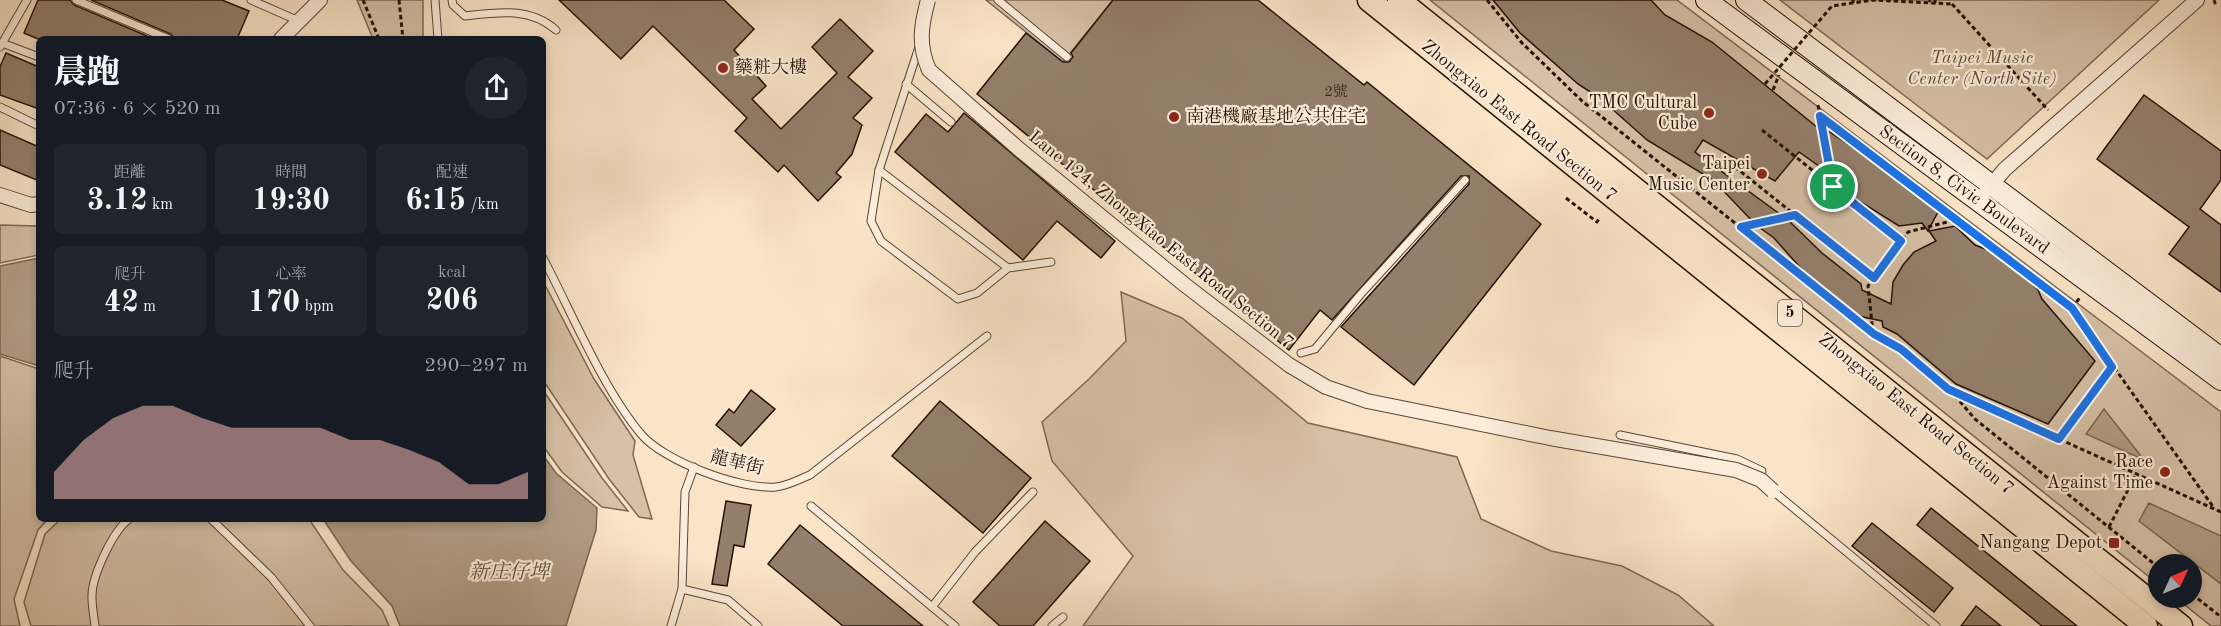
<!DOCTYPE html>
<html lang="zh-TW">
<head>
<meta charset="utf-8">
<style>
  :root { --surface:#171b24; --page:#20242c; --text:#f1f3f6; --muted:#9ea1a6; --accent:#c59692 }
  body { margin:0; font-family:"Old Standard TT","Noto Serif TC",serif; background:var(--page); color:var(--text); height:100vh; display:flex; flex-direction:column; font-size:22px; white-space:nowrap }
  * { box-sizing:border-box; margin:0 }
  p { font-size:20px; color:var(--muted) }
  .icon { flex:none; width:33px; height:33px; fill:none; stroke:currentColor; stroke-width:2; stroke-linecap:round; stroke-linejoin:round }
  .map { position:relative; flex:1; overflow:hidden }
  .side { position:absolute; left:36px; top:36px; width:510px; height:486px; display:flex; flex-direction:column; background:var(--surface); border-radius:9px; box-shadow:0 3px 9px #0003 }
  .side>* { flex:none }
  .needle { width:39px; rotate:46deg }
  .tools { position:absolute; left:2148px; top:554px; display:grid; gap:12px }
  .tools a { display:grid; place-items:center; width:54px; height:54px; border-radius:50%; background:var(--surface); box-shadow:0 3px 9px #0003; font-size:30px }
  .pin { position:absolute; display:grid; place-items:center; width:51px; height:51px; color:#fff; margin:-26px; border:3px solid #fff; border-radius:50%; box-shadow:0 2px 6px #0007 }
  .round { display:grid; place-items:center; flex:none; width:63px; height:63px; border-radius:32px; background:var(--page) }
  .head { display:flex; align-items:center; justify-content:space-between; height:102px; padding:0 18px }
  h1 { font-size:33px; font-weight:800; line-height:45px }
  .stats { display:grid; grid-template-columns:repeat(3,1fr); gap:9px; height:102px; padding:6px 18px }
  .stats div { display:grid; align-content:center; border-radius:9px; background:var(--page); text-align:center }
  .stats b { font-size:30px; font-weight:800 }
  .stats small { font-size:16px; font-weight:400 }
  .stats p { font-size:16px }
  .chart { height:168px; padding:12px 18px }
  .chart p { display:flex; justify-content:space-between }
  .chart svg { width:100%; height:108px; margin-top:6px; fill:var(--accent); opacity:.7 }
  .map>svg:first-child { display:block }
</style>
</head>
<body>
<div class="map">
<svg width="2221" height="626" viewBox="0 0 2221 626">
  <rect width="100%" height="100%" fill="#fae4c7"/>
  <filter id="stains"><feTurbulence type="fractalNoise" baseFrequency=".00333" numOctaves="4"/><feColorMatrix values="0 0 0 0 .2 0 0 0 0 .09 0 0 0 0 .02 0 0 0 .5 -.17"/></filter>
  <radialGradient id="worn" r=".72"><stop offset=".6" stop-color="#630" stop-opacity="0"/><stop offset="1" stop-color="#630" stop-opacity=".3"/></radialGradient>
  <g fill="#d6c0a6" stroke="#7d6956" stroke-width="1.5">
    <polygon points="357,0 423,0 423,39 373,39"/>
    <polygon points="986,0 1113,0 1063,62"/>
    <polygon points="1430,0 1677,0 2221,412 2221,626 2211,626 2175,597 2192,597 2192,564 2158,564 2158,584"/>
    <polygon points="1780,0 2159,0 1987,159"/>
    <polygon points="0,225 39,226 39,255 0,263"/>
    <polygon points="543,281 594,379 635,441 633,455 652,519 639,517 609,479 543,380"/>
    <polygon points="1121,292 1182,318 1308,423 1457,457 1481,519 1551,551 1622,566 1678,595 1714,626 1083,626 1133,556 1052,461 1042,422 1089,379 1126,341"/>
    <polygon points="0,356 39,369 39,519 48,519 38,530 14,599 20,626 0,626"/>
    <polygon points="543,390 602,478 628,511 602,507 562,472 543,446"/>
    <polygon points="61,519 309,519 343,570 382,610 389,626 31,626 24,602 45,534"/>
  </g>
  <g fill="#b19d86" stroke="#796553" stroke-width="1.5">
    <polygon points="39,258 39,366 0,354 0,266"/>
    <polygon points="2104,409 2144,460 2086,434"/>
    <polygon points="543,455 556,473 597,508 596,530 566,626 400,626 392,606 351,561 323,519 543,519"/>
    <polygon points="2149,503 2221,536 2221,584 2139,521"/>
  </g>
  <g fill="#937f6b" stroke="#241207" stroke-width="1.5">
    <polygon points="38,0 70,0 74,5 154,39 38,39 24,33"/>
    <polygon points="91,0 222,0 249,11 237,39 175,39 171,34"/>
    <polygon points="559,0 724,0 754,29 734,50 766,86 752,99 781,129 837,73 812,47 840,19 873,51 848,77 872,98 853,118 862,125 852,154 836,173 841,177 818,201 784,165 778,172 735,131 747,118 653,26 621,59"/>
    <polygon points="1113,0 1258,0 1364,85 1367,82 1541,224 1414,385 1341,327 1469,184 1469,176 1461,176 1332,320 1320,310 1289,350 977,94 1026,33 1063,62 1069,62 1073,57 1071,53"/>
    <polygon points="1493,0 1651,0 1665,15 1712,42 1828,136 1827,130 1904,181 1939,210 1928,231 1922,223 1899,226 1856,199 1823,169 1799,152 1775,181 1703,140 1695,152 1788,220 1822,253 1861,284 1862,290 1891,304 1893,282 1903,265 1914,252 1936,241 1929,231 1955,226 1975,245 2006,257 2038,290 2042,299 2095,361 2048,424 1956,384 1897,334 1883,327 1882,321 1858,316 1805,273 1774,238 1756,225 1713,180 1647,140 1601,99 1578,84 1520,33"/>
    <polygon points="6,53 39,67 39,109 0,95 0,67"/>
    <polygon points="2144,95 2221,151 2221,180 2200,209 2221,225 2221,292 2169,254 2189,227 2097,159"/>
    <polygon points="964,113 1115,241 1101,258 1057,221 1023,260 895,152 926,114 948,132"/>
    <polygon points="0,130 39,147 39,181 0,165"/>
    <polygon points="751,390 775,409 741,446 716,425 729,409 734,413"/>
    <polygon points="940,401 1031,478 983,533 892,456"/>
    <polygon points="726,501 751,505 744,547 734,545 727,586 712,584"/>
    <polygon points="1931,508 2077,626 2042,626 1917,525"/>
    <polygon points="1045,521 1090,561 1033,626 1000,626 973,602"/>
    <polygon points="1872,523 1953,588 1934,612 1852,546"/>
    <polygon points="800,525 906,612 923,626 843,626 768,564"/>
    <polygon points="1976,606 2001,626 1961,626"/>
  </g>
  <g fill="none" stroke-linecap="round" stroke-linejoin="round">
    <g stroke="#5a4637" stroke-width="9">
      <g id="lane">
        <polyline points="76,0 169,39"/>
        <polyline points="251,0 299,21"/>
        <polyline points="435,0 438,39"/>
        <path d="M452,0L453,5L465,16C498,12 530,7 556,30"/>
        <polyline points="998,0 1067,57"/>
        <polyline points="2,43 39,57"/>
        <polyline points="0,47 27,0"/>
        <polyline points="919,47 879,170 871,221 881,241 958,299 977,293 1008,268 1051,262"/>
        <polyline points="906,84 951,122"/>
        <polyline points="0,107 39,126"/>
        <polyline points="879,170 1008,268"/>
        <path d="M543,258C571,311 603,389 641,434C663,461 741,490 776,487C787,486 800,479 810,475L987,336"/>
        <polyline points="1301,353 1315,349 1360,295 1465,180"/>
        <polyline points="1620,435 1737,459 1762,471 1761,480"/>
        <polyline points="1773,491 1936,626"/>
        <polyline points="811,506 955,626"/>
        <polyline points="211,519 271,577 310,626"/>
        <polyline points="682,589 728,600 758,626"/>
        <polyline points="932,607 975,552 1033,492"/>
        <path d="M95,626C94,617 92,607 92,598C91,577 113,531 129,519"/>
        <polyline points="671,626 682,589 685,492 694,467"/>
        <polyline points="1052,626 1063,617"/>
      </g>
    </g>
    <g stroke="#5a4637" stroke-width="16">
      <g id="street">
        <polyline points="281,39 320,0"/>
        <polyline points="1987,190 2005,169 2197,0"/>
        <polyline points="0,195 31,205 39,204"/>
      </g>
    </g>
    <g stroke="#241207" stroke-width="22">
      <g id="secondary">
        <polyline points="1706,0 2221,380"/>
        <polyline points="1746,0 2221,358"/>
      </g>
    </g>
    <g stroke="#241207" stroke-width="25">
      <g id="primary">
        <polyline points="1369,0 2146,626"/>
        <polyline points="1399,0 2181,626"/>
      </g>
    </g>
    <g stroke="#241207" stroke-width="3" stroke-dasharray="4.5 3" stroke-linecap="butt">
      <polyline points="363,0 379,39"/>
      <polyline points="399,0 403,39"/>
      <polyline points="1487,0 1522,43 1582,101 1874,334 1901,349 1948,389 2221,512"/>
      <polyline points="1853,0 1853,3"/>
      <polyline points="2214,0 2216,6"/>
      <polyline points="1929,2 1930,0"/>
      <polyline points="1935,3 1935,0"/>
      <polyline points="1952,4 2048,110"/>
      <polyline points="1773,90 1779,75"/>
      <polyline points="1818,105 1833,187"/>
      <polyline points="1820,116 2072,308 2214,508"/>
      <polyline points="1762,130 1901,241"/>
      <polyline points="1735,167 1874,278"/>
      <polyline points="1566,198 1597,222 1599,219"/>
      <polyline points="1741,227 1795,215"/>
      <polyline points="2072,308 2081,296"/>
      <polyline points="1873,333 1868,286 1908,232 1959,219"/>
      <polyline points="1950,390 1975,419 2158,567"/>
      <polyline points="2060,438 2112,367"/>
      <polyline points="2109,527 2136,474"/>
      <polyline points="2192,594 2221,617"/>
    </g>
    <use href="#lane" stroke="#fceddb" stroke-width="7"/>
    <use href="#street" stroke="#fceddb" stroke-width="14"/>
    <use href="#secondary" stroke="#fceddb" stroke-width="20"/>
    <use href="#primary" stroke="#fae4c7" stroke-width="22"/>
    <g stroke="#5a4637" stroke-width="16" stroke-linecap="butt">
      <path id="street-bridge" d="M928,0C921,26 918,45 929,70L1020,150L1185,285L1289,365L1326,387L1367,401L1550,438L1736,470L1761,480L1773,491"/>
    </g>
    <polyline stroke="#241207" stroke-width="3" stroke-dasharray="4.5 3" stroke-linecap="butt" points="1765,84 1832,6 1873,0 1952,4"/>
    <use href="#street-bridge" stroke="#fceddb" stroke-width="14"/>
  </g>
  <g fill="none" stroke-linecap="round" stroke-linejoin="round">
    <g stroke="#fff" stroke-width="12">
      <polygon id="route" points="1820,116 2072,308 2112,367 2059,439 1948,389 1901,349 1874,334 1741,227 1795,215 1874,278 1901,241 1833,187"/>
    </g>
    <use href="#route" stroke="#1a73e8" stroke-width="8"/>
  </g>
  <g fill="#8f2418" stroke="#fceddb" stroke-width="2">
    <circle cx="723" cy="68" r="6"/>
    <circle cx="1709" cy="113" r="6"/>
    <circle cx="1174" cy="117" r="6"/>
    <circle cx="1762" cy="174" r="6"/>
    <circle cx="2165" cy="472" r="6"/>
    <rect x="2108" y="537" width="12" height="12" rx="3"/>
  </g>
  <g text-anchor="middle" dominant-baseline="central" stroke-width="4.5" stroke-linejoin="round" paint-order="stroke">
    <g font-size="15" fill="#402d20">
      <text x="1336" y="92">2號</text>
    </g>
    <rect fill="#fceddb" stroke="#655447" stroke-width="1.5" x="1778" y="300" width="24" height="26" rx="4.5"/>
    <g font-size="16" font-weight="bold" fill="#241207">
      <text x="1790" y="313">5</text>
    </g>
    <g font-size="18" font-style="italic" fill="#624f3f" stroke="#fceddb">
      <text x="1982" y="58">Taipei Music<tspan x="1982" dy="21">Center (North Site)</tspan></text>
    </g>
    <g font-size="18" fill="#241207" stroke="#fceddb" text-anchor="end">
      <text x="735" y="68" text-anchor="start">藥粧大樓</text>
      <text x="1697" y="103">TMC Cultural<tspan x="1697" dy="21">Cube</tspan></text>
      <text x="1186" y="117" text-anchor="start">南港機廠基地公共住宅</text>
      <text x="1750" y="164">Taipei<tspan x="1750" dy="21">Music Center</tspan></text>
      <text x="2153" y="462">Race<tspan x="2153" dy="21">Against Time</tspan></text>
      <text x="2102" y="543">Nangang Depot</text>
    </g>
    <g font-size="18" fill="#241207" stroke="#fceddb">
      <text transform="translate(1519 121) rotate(39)">Zhongxiao East Road Section 7</text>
      <text transform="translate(1964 190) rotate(36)">Section 8, Civic Boulevard</text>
      <text transform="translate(1161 240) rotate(39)">Lane 124, ZhongXiao East Road Section 7</text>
      <text transform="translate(1916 414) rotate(39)">Zhongxiao East Road Section 7</text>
      <text transform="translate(737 463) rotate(14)">龍華街</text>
    </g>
    <g font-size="20" font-style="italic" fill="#635140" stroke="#fceddb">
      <text x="509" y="573">新庄仔埤</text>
    </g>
  </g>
  <rect width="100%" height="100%" filter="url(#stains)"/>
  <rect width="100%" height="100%" fill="url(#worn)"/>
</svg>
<div class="tools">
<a><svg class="needle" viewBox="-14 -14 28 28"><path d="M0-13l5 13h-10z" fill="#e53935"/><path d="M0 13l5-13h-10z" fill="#9ea1a6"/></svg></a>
</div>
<div class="pin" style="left:1833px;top:187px;background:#1e9e55"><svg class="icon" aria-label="arrive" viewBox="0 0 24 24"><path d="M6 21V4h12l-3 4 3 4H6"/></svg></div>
<section class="side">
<div class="head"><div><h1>晨跑</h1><p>07:36 · 6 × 520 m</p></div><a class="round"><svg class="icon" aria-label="share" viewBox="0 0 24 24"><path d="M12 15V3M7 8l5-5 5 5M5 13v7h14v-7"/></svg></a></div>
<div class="stats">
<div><p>距離</p><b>3.12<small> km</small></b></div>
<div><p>時間</p><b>19:30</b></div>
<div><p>配速</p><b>6:15<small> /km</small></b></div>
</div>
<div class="stats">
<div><p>爬升</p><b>42<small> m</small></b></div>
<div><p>心率</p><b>170<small> bpm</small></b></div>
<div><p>kcal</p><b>206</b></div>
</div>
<div class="chart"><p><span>爬升</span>290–297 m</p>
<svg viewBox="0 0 160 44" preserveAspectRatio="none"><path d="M0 44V33L10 20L20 11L30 6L40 6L50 11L60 15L70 15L80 15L90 15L100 20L110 20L120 24L130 29L140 38L150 38L160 33V44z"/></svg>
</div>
</section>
</div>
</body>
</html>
